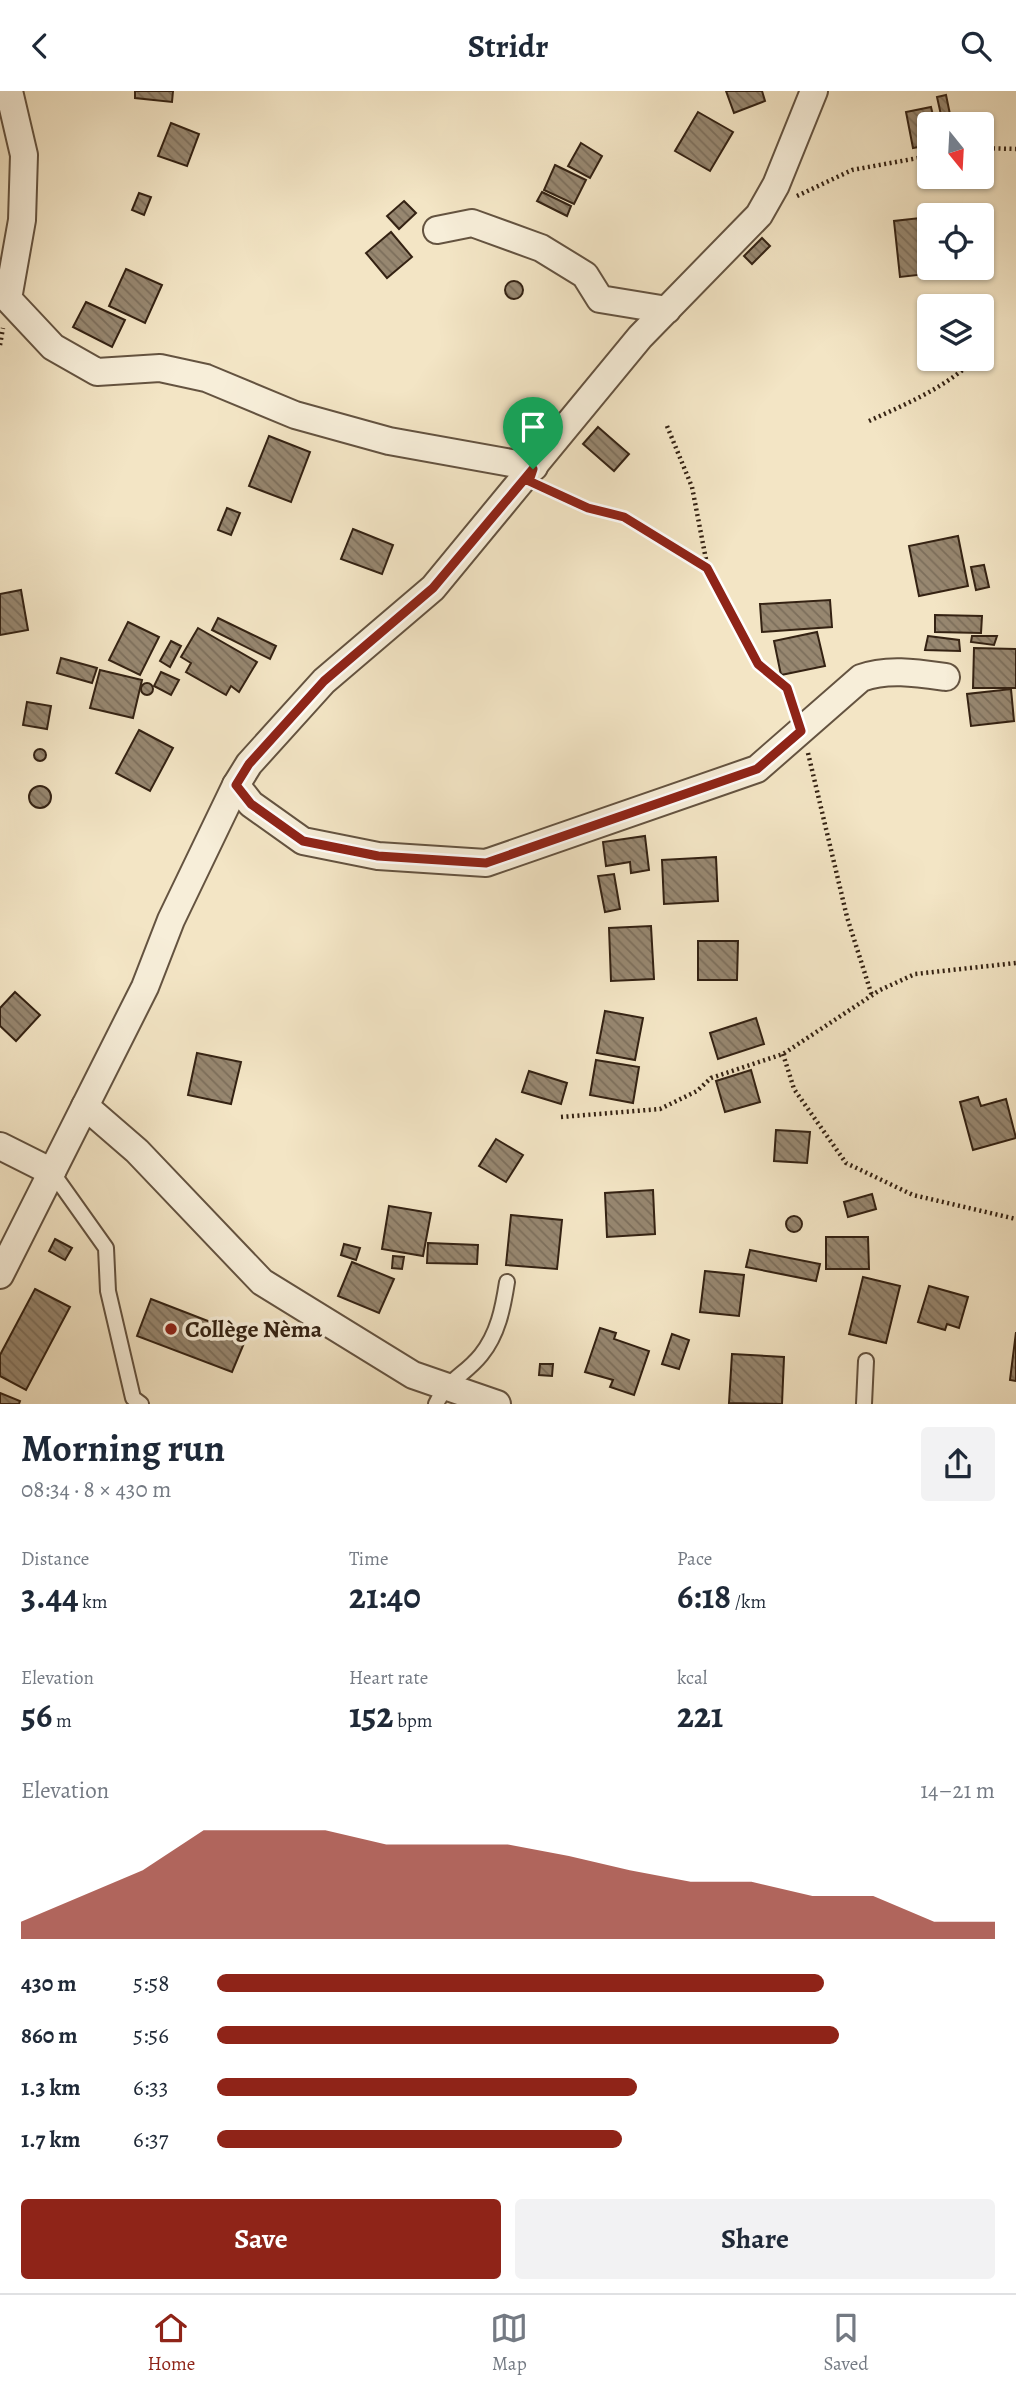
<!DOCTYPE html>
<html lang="en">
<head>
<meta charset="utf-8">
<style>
  :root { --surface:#fff; --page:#f2f2f3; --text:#1f2937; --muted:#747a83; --line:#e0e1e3; --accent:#8f2418 }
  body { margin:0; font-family:Alegreya,serif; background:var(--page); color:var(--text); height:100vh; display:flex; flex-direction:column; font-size:26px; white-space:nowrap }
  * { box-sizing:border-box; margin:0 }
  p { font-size:23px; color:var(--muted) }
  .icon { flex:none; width:38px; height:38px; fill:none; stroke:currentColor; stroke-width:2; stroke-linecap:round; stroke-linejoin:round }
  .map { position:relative; height:1313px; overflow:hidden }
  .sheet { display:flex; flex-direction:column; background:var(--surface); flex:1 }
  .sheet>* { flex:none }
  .needle { width:46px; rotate:162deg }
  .fabs { position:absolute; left:917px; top:21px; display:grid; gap:14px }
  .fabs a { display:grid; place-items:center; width:77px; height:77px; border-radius:7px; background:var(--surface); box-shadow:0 2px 5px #0004; font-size:35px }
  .pin { position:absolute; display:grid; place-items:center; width:60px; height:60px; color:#fff; margin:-72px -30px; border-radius:50% 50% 50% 0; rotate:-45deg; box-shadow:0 0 7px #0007 }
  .pin .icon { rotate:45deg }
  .round { display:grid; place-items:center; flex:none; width:74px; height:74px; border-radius:7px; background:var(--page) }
  .headline { display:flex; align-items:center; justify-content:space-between; height:119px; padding:0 21px }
  h1 { font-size:38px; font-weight:600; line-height:52px }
  .figures { display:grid; grid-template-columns:repeat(3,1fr); gap:10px; height:119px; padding:7px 21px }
  .figures div { display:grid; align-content:center }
  .figures b { font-size:35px; font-weight:600 }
  .figures small { font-size:19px; font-weight:400 }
  .figures p { font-size:19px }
  .chart { height:196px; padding:14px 21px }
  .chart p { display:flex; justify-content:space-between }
  .chart svg { width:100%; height:126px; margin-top:7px; fill:var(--accent); opacity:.7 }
  .cta { display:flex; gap:14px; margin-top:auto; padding:14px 21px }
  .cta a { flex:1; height:80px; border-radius:7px; background:var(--accent); color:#fff; font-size:28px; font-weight:600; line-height:80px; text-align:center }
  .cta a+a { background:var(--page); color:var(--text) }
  ul { padding:0 21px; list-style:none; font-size:23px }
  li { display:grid; grid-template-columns:112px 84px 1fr; align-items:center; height:52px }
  li i { height:18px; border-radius:9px; background:var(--accent) }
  header { display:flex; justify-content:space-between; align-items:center; height:91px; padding:0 21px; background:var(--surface); font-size:32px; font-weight:600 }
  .tab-bar { display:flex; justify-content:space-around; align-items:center; height:98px; border-top:2px solid var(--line); background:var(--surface); font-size:19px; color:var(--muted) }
  .tab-bar a { display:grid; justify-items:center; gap:4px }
  .tab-bar .active { color:var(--accent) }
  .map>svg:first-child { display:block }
</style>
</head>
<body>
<header><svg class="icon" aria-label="back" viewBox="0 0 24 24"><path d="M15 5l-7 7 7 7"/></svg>Stridr<svg class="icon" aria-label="search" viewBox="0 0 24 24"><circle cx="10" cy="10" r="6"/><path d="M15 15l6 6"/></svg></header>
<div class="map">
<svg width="1016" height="1313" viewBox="0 0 1016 1313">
  <defs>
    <pattern id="building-back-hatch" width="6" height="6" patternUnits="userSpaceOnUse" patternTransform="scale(1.75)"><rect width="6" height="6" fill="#978770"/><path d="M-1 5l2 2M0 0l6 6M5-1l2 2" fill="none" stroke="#7c6e5b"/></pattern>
  </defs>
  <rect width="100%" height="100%" fill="#f3e5c5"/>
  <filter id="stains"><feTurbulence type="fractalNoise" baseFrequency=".00286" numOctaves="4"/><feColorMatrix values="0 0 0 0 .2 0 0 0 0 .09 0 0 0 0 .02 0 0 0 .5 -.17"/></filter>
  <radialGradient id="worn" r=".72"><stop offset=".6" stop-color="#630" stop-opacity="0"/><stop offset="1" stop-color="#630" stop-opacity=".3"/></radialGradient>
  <g fill="url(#building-back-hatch)" stroke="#342213" stroke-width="2">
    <polygon points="135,0 173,0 172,11 135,7"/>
    <polygon points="726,0 762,0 765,10 734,22"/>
    <polygon points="946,4 952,33 943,33 937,6"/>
    <polygon points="931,16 935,33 929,33 929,54 913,57 906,21"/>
    <polygon points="698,21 733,41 710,80 675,60"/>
    <polygon points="171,32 199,43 187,75 158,65"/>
    <polygon points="581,52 602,65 590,87 568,75"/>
    <polygon points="555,74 586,89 574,113 544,99"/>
    <polygon points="542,101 571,115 567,125 537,110"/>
    <polygon points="139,102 151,106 144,124 132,119"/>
    <polygon points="404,110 416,122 399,138 387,125"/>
    <polygon points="929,126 929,177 962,179 900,186 894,130"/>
    <polygon points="391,141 412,166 387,187 366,162"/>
    <polygon points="762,147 770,155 752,173 744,165"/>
    <polygon points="126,178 162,194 145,232 109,215"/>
    <circle cx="514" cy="199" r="9"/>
    <polygon points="86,211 125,229 112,256 73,236"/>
    <polygon points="598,336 629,363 614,380 583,353"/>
    <polygon points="269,345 310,361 291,411 249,395"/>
    <polygon points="227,417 240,422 231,444 218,439"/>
    <polygon points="353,438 393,454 382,483 341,468"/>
    <polygon points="958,445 968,495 919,505 909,455"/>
    <polygon points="984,474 989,496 976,499 971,476"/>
    <polygon points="21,499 28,539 0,544 0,503"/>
    <polygon points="830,509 832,536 762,541 760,513"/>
    <polygon points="935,524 982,525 981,542 935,541"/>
    <polygon points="218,527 276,555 270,568 212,539"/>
    <polygon points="128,531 159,546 140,584 109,569"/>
    <polygon points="198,537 257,571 239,601 231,595 226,604 186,581 191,572 181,566"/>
    <polygon points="817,541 825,575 781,584 774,550"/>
    <polygon points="928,545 959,549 960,560 925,559"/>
    <polygon points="972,545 997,545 994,554 971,551"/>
    <polygon points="171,550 181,555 170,576 160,570"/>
    <polygon points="974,557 1016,558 1016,597 973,597"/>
    <polygon points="61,567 97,577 92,592 57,582"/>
    <polygon points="100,579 142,589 133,627 90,617"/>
    <polygon points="161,581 179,589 171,604 154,595"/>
    <circle cx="147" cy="598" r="6"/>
    <polygon points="1011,598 1014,630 971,635 967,603"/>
    <polygon points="27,611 51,615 47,638 23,634"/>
    <polygon points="139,639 173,657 150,700 116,682"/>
    <circle cx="40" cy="664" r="6"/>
    <circle cx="40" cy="706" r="11"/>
    <polygon points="645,745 649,779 631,782 630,771 606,775 603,751"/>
    <polygon points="716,766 718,810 664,813 662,769"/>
    <polygon points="614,783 620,818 605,821 598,785"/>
    <polygon points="651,835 654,888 611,890 609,837"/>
    <polygon points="698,850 738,850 737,889 698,889"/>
    <polygon points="15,901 40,924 16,950 0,935 0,917"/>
    <polygon points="605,920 643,927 635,969 597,962"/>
    <polygon points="756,927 764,953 718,968 710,942"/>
    <polygon points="197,962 241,971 231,1013 188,1004"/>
    <polygon points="596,969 639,976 633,1012 590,1004"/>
    <polygon points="751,979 760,1011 725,1021 716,990"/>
    <polygon points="529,980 567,992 561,1013 522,1001"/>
    <polygon points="978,1006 981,1015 1006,1008 1016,1047 973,1059 960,1011"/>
    <polygon points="776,1039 810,1041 807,1072 774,1070"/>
    <polygon points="496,1048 523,1064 506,1091 479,1075"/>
    <polygon points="653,1099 655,1143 607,1146 605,1102"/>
    <polygon points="872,1103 876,1118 848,1126 844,1111"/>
    <polygon points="389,1115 431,1122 423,1165 382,1158"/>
    <polygon points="511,1124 562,1129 557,1178 506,1174"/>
    <circle cx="794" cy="1133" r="8"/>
    <polygon points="826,1146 868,1146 869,1178 826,1178"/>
    <polygon points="55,1148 72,1157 65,1169 49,1160"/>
    <polygon points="428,1152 478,1154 477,1173 427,1172"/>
    <polygon points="344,1153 360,1157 356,1169 341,1164"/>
    <polygon points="750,1159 820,1173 816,1190 746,1176"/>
    <polygon points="393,1165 404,1166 402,1178 392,1177"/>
    <polygon points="352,1171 394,1188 379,1222 338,1205"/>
    <polygon points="705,1180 744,1184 739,1225 700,1221"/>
    <polygon points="863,1186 900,1195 886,1252 849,1243"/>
    <polygon points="929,1195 968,1206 959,1237 947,1233 945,1239 918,1231"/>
    <polygon points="35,1198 70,1216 26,1299 0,1285 0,1264"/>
    <polygon points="151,1208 247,1245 232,1281 137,1245"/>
    <polygon points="600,1237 616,1242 614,1248 649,1260 634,1304 610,1296 613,1289 585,1281"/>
    <polygon points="1016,1241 1016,1290 1010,1289"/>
    <polygon points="672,1243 689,1249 679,1278 662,1273"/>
    <polygon points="732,1263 784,1266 782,1313 729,1312"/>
    <polygon points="540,1273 553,1273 552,1285 539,1284"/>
    <polygon points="0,1302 20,1310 19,1313 0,1313"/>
  </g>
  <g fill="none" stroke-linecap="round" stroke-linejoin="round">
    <g stroke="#645340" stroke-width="18">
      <g id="service">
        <polyline points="52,1081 106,1157 108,1200 133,1307 141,1313"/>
        <path d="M436,1313C448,1288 465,1284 481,1264C498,1243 503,1217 507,1191"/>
        <polyline points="864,1313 866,1270"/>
      </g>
    </g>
    <g stroke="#645340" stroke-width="30">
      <g id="minor">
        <polyline points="9,0 24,64 22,129 8,208 53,256 97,281 160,277 206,287 295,324 389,350 534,376"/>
        <polyline points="437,139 472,132 541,157 585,184 600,208 667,219"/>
        <path d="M236,694L251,713L303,750L378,765L486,772L757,678L861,587C887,577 918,582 946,586"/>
        <polyline points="85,1015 137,1060 262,1191 413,1284 497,1313"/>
        <polyline points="0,1055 52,1081"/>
        <polyline points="0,1184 145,896 171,829 236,694 249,673 324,590 433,497 640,246 759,124 776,94 814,0"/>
      </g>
    </g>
    <g stroke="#342213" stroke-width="4.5" stroke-dasharray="2 3.5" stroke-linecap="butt">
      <polyline points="982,57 1016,58"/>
      <polyline points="797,105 852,79 929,65"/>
      <polyline points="0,254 3,237"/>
      <path d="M869,330C906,313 945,297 975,268"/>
      <polyline points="667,335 692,396 709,484 758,573 787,597 794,617"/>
      <polyline points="543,396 588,417 624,426 706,476"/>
      <polyline points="808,662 847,826 872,905"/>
      <polyline points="783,963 794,998 846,1072 913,1104 1016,1128"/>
      <polyline points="561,1026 660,1018 697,1000 711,987 783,963 880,899 915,883 1016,872"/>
    </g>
    <use href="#service" stroke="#f7eed9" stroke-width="14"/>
    <use href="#minor" stroke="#f7eed9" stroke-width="26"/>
  </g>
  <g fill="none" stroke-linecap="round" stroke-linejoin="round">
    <g stroke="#fff" stroke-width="14">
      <polygon id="route" points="533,378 529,390 588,417 624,426 707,477 758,573 787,597 801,640 757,678 486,772 378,765 303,750 251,713 236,694 249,673 324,590 433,497"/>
    </g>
    <use href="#route" stroke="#8f2418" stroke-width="9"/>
  </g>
  <circle fill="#8f2418" stroke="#f7eed9" stroke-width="2.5" cx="171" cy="1238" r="7"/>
  <g text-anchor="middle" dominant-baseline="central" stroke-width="7" stroke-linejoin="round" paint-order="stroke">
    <g font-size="24" font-weight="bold" fill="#342213" stroke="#f7eed9" text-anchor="start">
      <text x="185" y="1238">Collège Nèma</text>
    </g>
  </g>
  <rect width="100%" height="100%" filter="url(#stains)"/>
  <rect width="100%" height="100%" fill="url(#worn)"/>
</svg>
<div class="fabs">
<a><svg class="needle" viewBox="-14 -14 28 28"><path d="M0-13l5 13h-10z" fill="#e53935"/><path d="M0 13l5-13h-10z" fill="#747a83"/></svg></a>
<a><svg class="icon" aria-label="locate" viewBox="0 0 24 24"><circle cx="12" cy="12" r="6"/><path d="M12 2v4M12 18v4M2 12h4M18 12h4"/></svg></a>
<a><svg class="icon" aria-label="layers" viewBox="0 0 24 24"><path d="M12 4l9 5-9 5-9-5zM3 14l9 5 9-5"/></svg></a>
</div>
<div class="pin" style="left:533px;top:378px;background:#1e9e55"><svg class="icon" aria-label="arrive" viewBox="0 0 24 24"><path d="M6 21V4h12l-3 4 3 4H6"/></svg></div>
</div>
<section class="sheet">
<div class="headline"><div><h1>Morning run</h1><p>08:34 · 8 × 430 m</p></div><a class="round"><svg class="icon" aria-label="share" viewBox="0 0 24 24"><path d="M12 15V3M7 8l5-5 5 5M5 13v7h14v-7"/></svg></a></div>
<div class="figures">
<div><p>Distance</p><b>3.44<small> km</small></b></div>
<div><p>Time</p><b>21:40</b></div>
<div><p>Pace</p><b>6:18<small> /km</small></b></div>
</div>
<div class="figures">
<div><p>Elevation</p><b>56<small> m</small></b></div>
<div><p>Heart rate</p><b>152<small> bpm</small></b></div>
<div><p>kcal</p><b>221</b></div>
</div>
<div class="chart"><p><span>Elevation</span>14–21 m</p>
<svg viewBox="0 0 160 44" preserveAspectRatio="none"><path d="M0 44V38L10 29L20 20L30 6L40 6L50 6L60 11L70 11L80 11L90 15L100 20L110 24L120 24L130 29L140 29L150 38L160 38V44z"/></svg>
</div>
<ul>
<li><b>430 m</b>5:58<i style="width:78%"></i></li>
<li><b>860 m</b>5:56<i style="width:80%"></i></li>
<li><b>1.3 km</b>6:33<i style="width:54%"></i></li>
<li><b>1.7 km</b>6:37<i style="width:52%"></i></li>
</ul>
<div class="cta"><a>Save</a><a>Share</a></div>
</section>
<nav class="tab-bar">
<a class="active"><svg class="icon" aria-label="home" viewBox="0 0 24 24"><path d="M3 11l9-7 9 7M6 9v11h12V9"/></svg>Home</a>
<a><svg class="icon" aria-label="map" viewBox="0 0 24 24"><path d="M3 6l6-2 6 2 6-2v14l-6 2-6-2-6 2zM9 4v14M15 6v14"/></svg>Map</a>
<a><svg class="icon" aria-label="saved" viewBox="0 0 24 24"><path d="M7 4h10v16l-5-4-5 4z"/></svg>Saved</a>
</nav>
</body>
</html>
